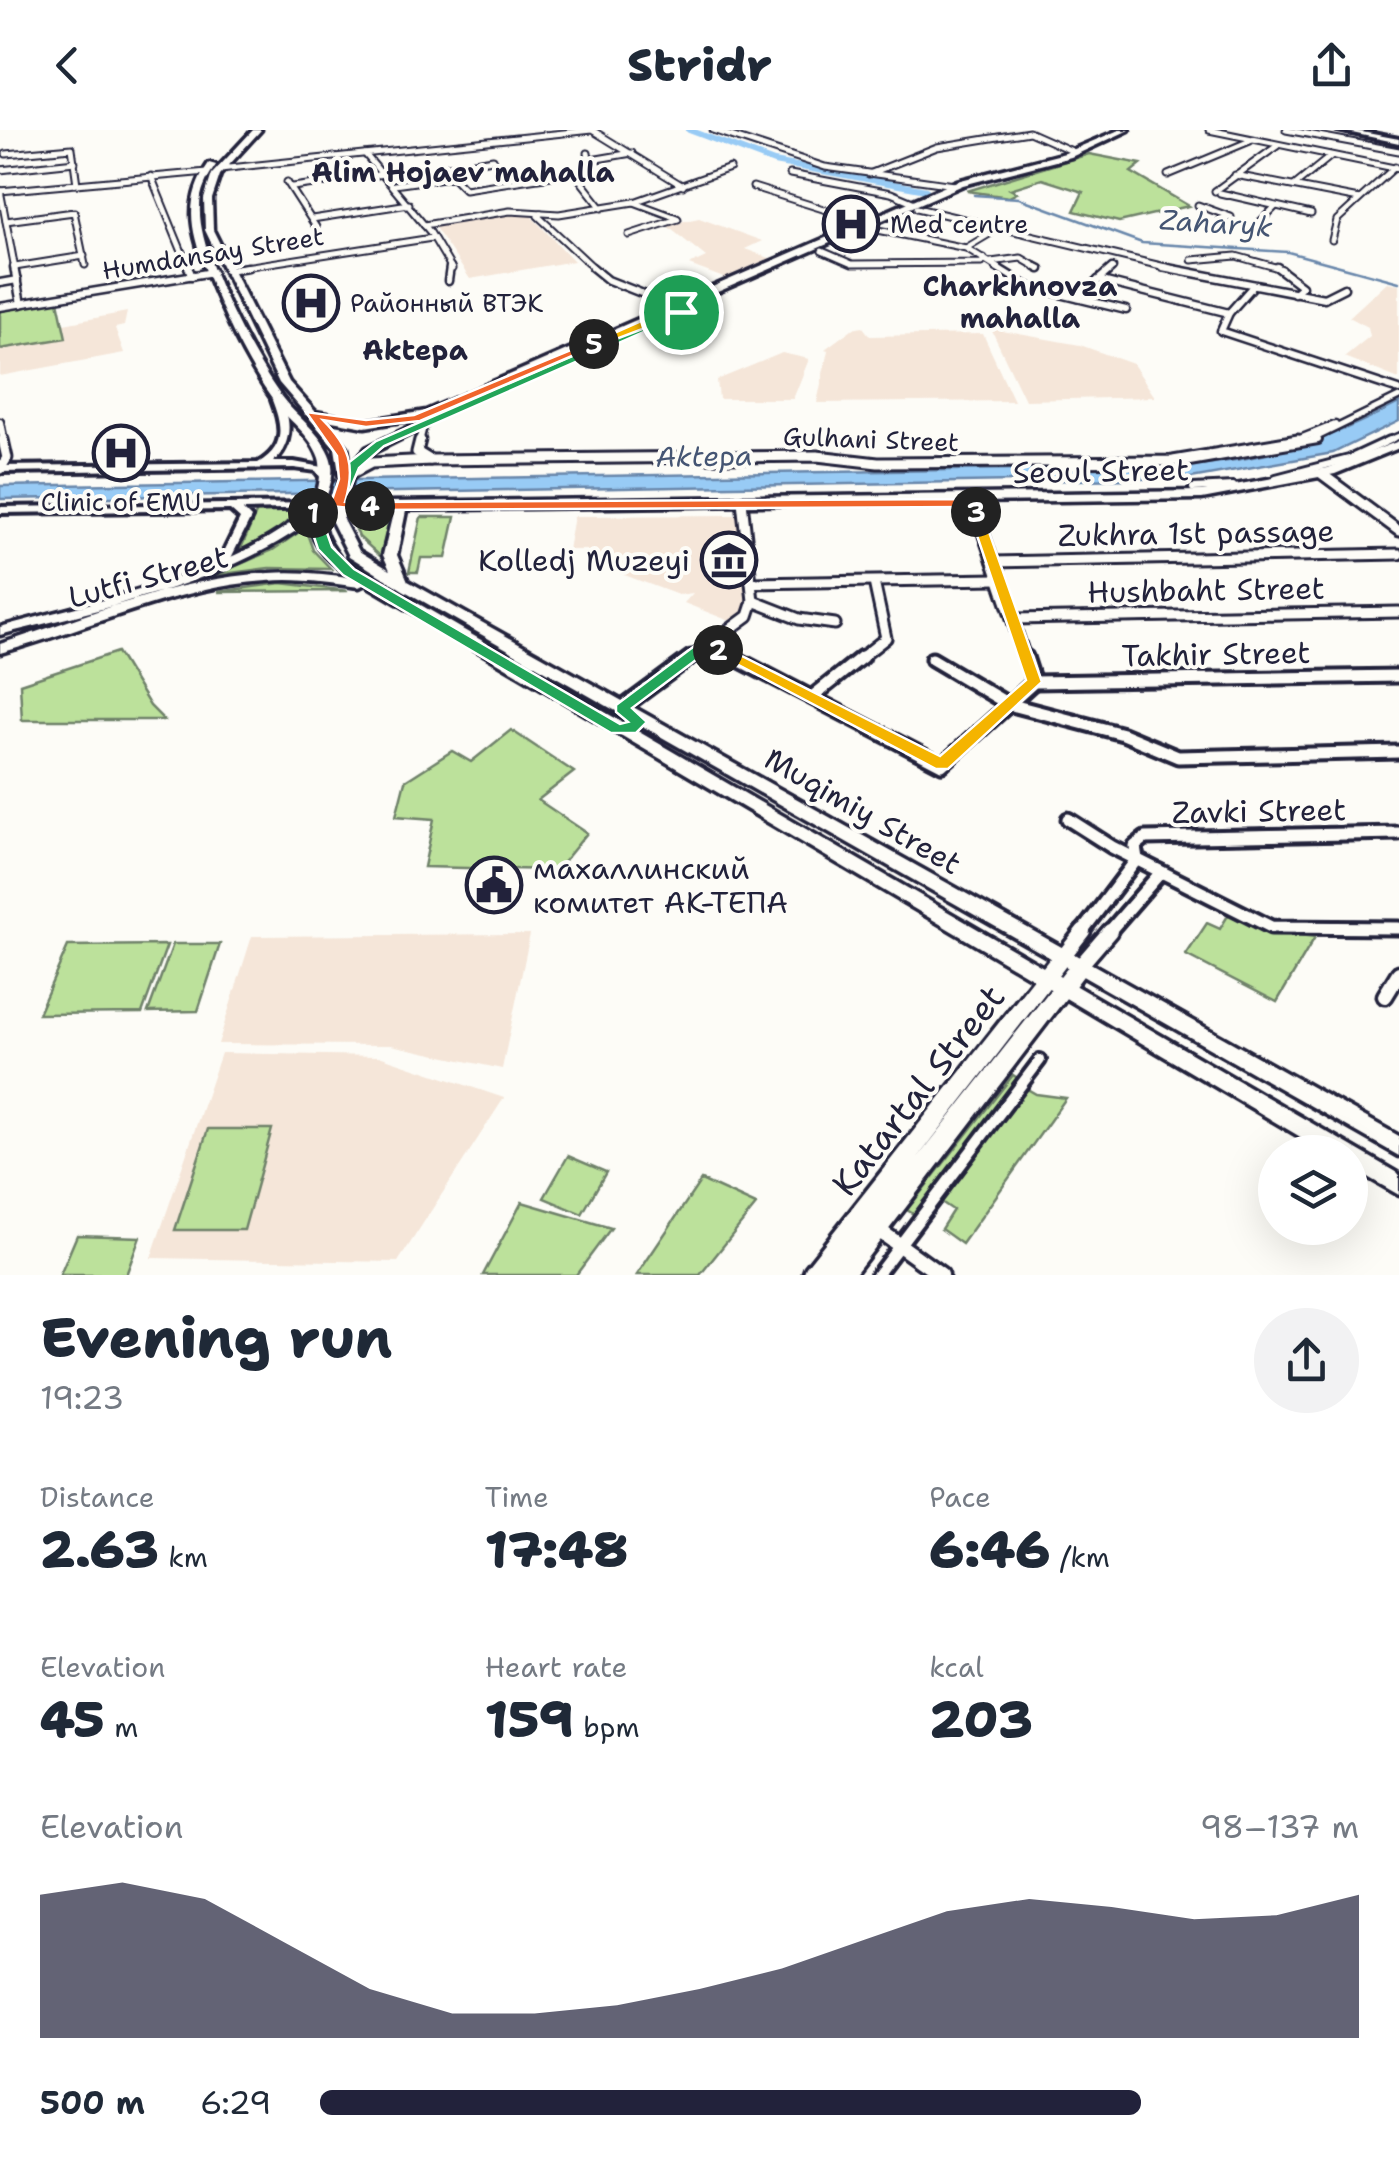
<!DOCTYPE html>
<html lang="en">
<head>
<meta charset="utf-8">
<style>
  :root { --surface:#fff; --page:#f2f2f3; --text:#1f2937; --muted:#747a83; --accent:#22223b }
  body { margin:0; font-family:"Shantell Sans",sans-serif; background:var(--page); color:var(--text); height:100vh; display:flex; flex-direction:column; font-size:38px; white-space:nowrap }
  * { box-sizing:border-box; margin:0 }
  p { font-size:32px; color:var(--muted) }
  .icon { flex:none; width:55px; height:55px; fill:none; stroke:currentColor; stroke-width:2; stroke-linecap:round; stroke-linejoin:round }
  .map { position:relative; height:1145px; overflow:hidden }
  .sheet { display:flex; flex-direction:column; background:var(--surface); flex:1 }
  .sheet>* { flex:none }
  .controls { position:absolute; left:1258px; top:1005px; display:grid; gap:20px }
  .controls a { display:grid; place-items:center; width:110px; height:110px; border-radius:50%; background:var(--surface); box-shadow:0 10px 40px #0002; font-size:50px }
  .pin { position:absolute; display:grid; place-items:center; width:85px; height:85px; color:#fff; margin:-42px; border:5px solid #fff; border-radius:50%; box-shadow:0 2px 10px #0007 }
  .km { position:absolute; width:50px; height:50px; margin:-25px; border-radius:50%; background:#222; color:#fff; font-size:28px; line-height:50px; text-align:center }
  .round { display:grid; place-items:center; flex:none; width:105px; height:105px; border-radius:52px; background:var(--page) }
  .summary { display:flex; align-items:center; justify-content:space-between; height:170px; padding:0 40px }
  h1 { font-size:55px; font-weight:800; line-height:75px }
  .stats { display:grid; grid-template-columns:repeat(3,1fr); gap:15px; height:170px; padding:10px 40px }
  .stats div { display:grid; align-content:center }
  .stats b { font-size:50px; font-weight:800 }
  .stats small { font-size:28px; font-weight:400 }
  .stats p { font-size:28px }
  .chart { height:280px; padding:20px 40px }
  .chart p { display:flex; justify-content:space-between }
  .chart svg { width:100%; height:180px; margin-top:10px; fill:var(--accent); opacity:.7 }
  ul { padding:0 40px; list-style:none; font-size:32px }
  li { display:grid; grid-template-columns:160px 120px 1fr; align-items:center; height:75px }
  li i { height:25px; border-radius:12px; background:var(--accent) }
  header { display:flex; justify-content:space-between; align-items:center; height:130px; padding:0 40px; background:var(--surface); font-size:45px; font-weight:800 }
  .map>svg:first-child { display:block }
</style>
</head>
<body>
<header><svg class="icon" aria-label="back" viewBox="0 0 24 24"><path d="M15 5l-7 7 7 7"/></svg>Stridr<svg class="icon" aria-label="share" viewBox="0 0 24 24"><path d="M12 15V3M7 8l5-5 5 5M5 13v7h14v-7"/></svg></header>
<div class="map">
<svg width="1399" height="1145" viewBox="0 0 1399 1145">
  <rect width="100%" height="100%" fill="#fdfcf7"/>
  <filter id="ink" filterUnits="userSpaceOnUse"><feTurbulence type="fractalNoise" baseFrequency=".01" numOctaves="2"/><feDisplacementMap in="SourceGraphic" scale="20" xChannelSelector="R" yChannelSelector="G"/><feConvolveMatrix kernelMatrix="1 2 1 2 8 2 1 2 1" color-interpolation-filters="sRGB"/></filter>
  <g filter="url(#ink)">
    <g fill="#f5e6d9">
      <polygon points="519,83 529,84 574,131 470,149 434,96"/>
      <polygon points="699,88 762,111 745,119 775,130 729,150 689,135 706,127 666,95"/>
      <polygon points="1387,152 1399,154 1399,249 1344,227 1370,206 1368,197 1349,187"/>
      <polygon points="127,182 124,196 115,198 124,223 0,246 0,220 67,208 64,194"/>
      <polygon points="863,197 870,206 983,204 1014,271 817,273 828,220 825,219 852,199"/>
      <polygon points="991,199 1080,215 1133,234 1155,267 1025,270"/>
      <polygon points="782,223 809,229 793,269 719,269 717,250"/>
      <polygon points="741,385 748,482 735,493 684,473 693,463 678,465 587,431 587,420 568,420 574,386"/>
      <polygon points="530,804 502,939 391,915 218,914 252,806"/>
      <polygon points="221,923 379,926 504,968 398,1132 151,1128"/>
    </g>
    <g fill="#bce19b" stroke="#6f826b" stroke-width="2.5">
      <polygon points="1089,24 1141,34 1131,42 1189,76 1119,92 1074,81 1083,62 1042,49 1010,59 1017,63 1009,67 967,61"/>
      <polygon points="58,171 66,208 0,219 0,180"/>
      <polygon points="356,379 393,382 380,426 359,407 349,382"/>
      <polygon points="257,381 298,382 270,407 239,423"/>
      <polygon points="421,387 455,387 446,428 421,428 418,442 409,442"/>
      <polygon points="305,398 313,420 331,439 269,438 215,445 273,420"/>
      <polygon points="281,453 348,461 218,462"/>
      <polygon points="117,522 150,576 164,590 22,590 20,554"/>
      <polygon points="511,600 574,642 538,670 587,703 557,740 424,737 434,689 396,686 405,651 452,621 471,632"/>
      <polygon points="1230,782 1276,802 1315,807 1277,872 1186,825 1207,793 1220,799"/>
      <polygon points="173,814 220,814 198,881 148,882"/>
      <polygon points="167,815 142,883 38,884 68,816"/>
      <polygon points="1013,945 1019,949 1017,953 1036,964 1066,968 962,1114 941,1099 953,1080 931,1065 915,1085 907,1080"/>
      <polygon points="208,999 272,999 244,1100 175,1100"/>
      <polygon points="568,1026 606,1042 582,1084 544,1068"/>
      <polygon points="701,1050 756,1075 700,1145 637,1145"/>
      <polygon points="522,1072 611,1098 576,1145 483,1145"/>
      <polygon points="77,1105 140,1107 126,1145 60,1145"/>
    </g>
    <path fill="#98cbf5" stroke="#6987ab" stroke-width="2.5" d="M1399,273V291L1333,323L1191,348L0,369V356L1187,336C1272,328 1323,313 1399,273Z"/>
    <g fill="none" stroke-linecap="round" stroke-linejoin="round">
      <polyline stroke="#6987ab" stroke-width="2.5" points="974,65 1019,68 1142,113 1288,122 1399,152"/>
      <polyline stroke="#98cbf5" stroke-width="6" points="689,0 774,32 926,60"/>
      <g stroke="#22223b" stroke-width="10">
        <g id="pedestrian-far2">
          <polyline points="1307,312 1399,267"/>
          <polyline points="1385,312 1399,306"/>
        </g>
      </g>
      <g stroke="#22223b" stroke-width="12">
        <g id="pedestrian-far1">
          <polyline points="1178,334 1318,310"/>
          <polyline points="1276,348 1349,329 1390,310"/>
          <polyline points="1193,358 1233,356"/>
        </g>
      </g>
      <g stroke="#22223b" stroke-width="18">
        <polyline id="pedestrian" points="877,1145 1040,930"/>
      </g>
      <g stroke="#22223b" stroke-width="9">
        <g id="minor-far4">
          <polyline points="713,0 825,37 955,55"/>
          <polyline points="1209,0 1399,39"/>
          <polyline points="1286,0 1399,21"/>
          <polyline points="588,23 591,42"/>
          <polyline points="6,24 72,18 77,54"/>
          <polyline points="365,24 430,102 452,139"/>
          <polyline points="493,29 443,37 465,59 571,43"/>
          <polyline points="591,30 632,23"/>
          <polyline points="220,39 592,0 683,56"/>
          <polyline points="0,40 75,32"/>
          <polyline points="790,44 891,63 915,73"/>
          <polyline points="869,44 937,17 1029,2 1072,21"/>
          <polyline points="1168,45 1250,11"/>
          <polyline points="1235,45 1359,69"/>
          <polyline points="151,46 189,139"/>
          <polyline points="580,50 602,78"/>
          <polyline points="287,52 316,97"/>
          <polyline points="394,55 451,47"/>
          <polyline points="1294,56 1331,26"/>
          <polyline points="293,57 384,44"/>
          <polyline points="753,57 871,94"/>
          <polyline points="0,60 15,139"/>
          <polyline points="0,61 207,42"/>
          <polyline points="1215,61 1277,16"/>
          <polyline points="1220,63 1311,84"/>
          <polyline points="634,72 677,88"/>
          <polyline points="1198,75 1231,87 1220,90"/>
          <polyline points="917,78 1174,139"/>
          <polyline points="541,83 538,86 595,139"/>
          <polyline points="312,89 409,74"/>
          <polyline points="6,91 74,82 85,135"/>
          <polyline points="1258,94 1275,77"/>
          <polyline points="424,95 510,81 559,84 634,72 730,38"/>
          <polyline points="873,99 966,118 1000,139"/>
          <polyline points="629,105 678,89"/>
          <polyline points="1332,110 1337,90 1395,37"/>
          <polyline points="966,118 996,100"/>
          <polyline points="822,121 852,134 982,133 984,128"/>
          <polyline points="1192,130 1236,126 1282,139"/>
          <polyline points="991,132 1021,128 1040,139"/>
          <polyline points="15,137 84,126"/>
          <polyline points="232,139 432,108"/>
        </g>
      </g>
      <g stroke="#22223b" stroke-width="11">
        <g id="minor-far3">
          <polyline points="14,137 21,174"/>
          <polyline points="188,137 192,146"/>
          <polyline points="592,137 608,150 684,180"/>
          <polyline points="996,137 1027,156 1126,180"/>
          <polyline points="1036,137 1040,139"/>
          <polyline points="1162,137 1324,168 1344,158"/>
          <polyline points="1277,137 1302,156 1294,163"/>
          <polyline points="227,140 248,137"/>
          <polyline points="1098,150 1229,183"/>
          <polyline points="448,151 450,137"/>
          <polyline points="0,153 17,150"/>
          <polyline points="1253,156 1229,183 1221,201 1399,260"/>
          <polyline points="1078,168 1112,138"/>
          <polyline points="0,177 213,142"/>
          <polyline points="0,292 4,312"/>
          <polyline points="419,312 424,293"/>
          <polyline points="1292,312 1335,295"/>
        </g>
      </g>
      <g stroke="#22223b" stroke-width="15">
        <g id="minor-far2">
          <polyline points="420,310 417,322 430,330"/>
          <polyline points="0,339 7,328 3,310"/>
          <polyline points="354,342 371,333 431,330 817,326 878,333 1173,331 1298,310"/>
          <polyline points="1322,344 1399,401"/>
          <polyline points="973,373 1026,530"/>
          <polyline points="993,432 1399,424"/>
          <polyline points="751,453 998,449"/>
          <polyline points="753,471 799,489 835,494"/>
          <polyline points="1014,489 1399,482"/>
          <polyline points="707,514 738,530"/>
          <polyline points="688,530 748,486 753,471 742,371"/>
          <polyline points="858,530 886,508 874,452"/>
        </g>
      </g>
      <g stroke="#22223b" stroke-width="19">
        <g id="minor-far1">
          <polyline points="733,527 942,635 1034,552 1026,527"/>
          <polyline points="932,529 1008,574 1123,604 1178,627 1399,622"/>
          <polyline points="1034,552 1399,546"/>
          <polyline points="812,567 862,527"/>
          <polyline points="622,578 691,527"/>
          <polyline points="1068,689 1112,717 1271,797 1399,798"/>
          <polyline points="1137,729 1135,716 1145,708 1399,703"/>
          <polyline points="1081,803 1137,729"/>
          <polyline points="1108,803 1161,742"/>
        </g>
      </g>
      <g stroke="#22223b" stroke-width="21">
        <g id="minor">
          <polyline points="1062,828 1083,801"/>
          <polyline points="1079,837 1110,801"/>
          <polyline points="1385,866 1399,843"/>
          <polyline points="877,1099 941,1145"/>
        </g>
      </g>
      <g stroke="#22223b" stroke-width="8">
        <g id="tertiary">
          <polygon points="1338,0 1351,0 1399,9 1399,13"/>
          <path d="M277,267C294,285 292,316 273,332H294L322,337L332,349L331,351H323L316,341L294,338L0,342V336L258,333C286,317 282,296 272,270Z"/>
          <polygon points="316,373 320,374 320,378 243,380 251,388 228,434 223,437 218,434 240,389 230,380 0,383 0,377"/>
        </g>
      </g>
      <g stroke="#22223b" stroke-width="7">
        <g id="secondary">
          <polygon points="1119,0 1129,0 1071,27 963,55 433,286 365,297 310,287 304,284 310,281 365,291 426,281 957,51 1065,23"/>
          <polygon points="422,291 426,292 426,296 374,322 350,352 342,352 342,346 366,318"/>
          <polygon points="1399,311 1399,318 1335,344 1202,369 387,380 381,376 387,372 1202,361 1328,338"/>
          <polygon points="1061,821 1068,823 1070,828 1068,833 916,1030 1072,832 1079,830 1086,832 1088,837 1086,842 854,1145 803,1145 806,1137 1054,823"/>
        </g>
      </g>
      <g stroke="#22223b" stroke-width="7">
        <path id="primary" d="M253,0H261L220,45L212,69L213,100L289,252L347,317L352,349L347,372H387L406,381L397,425L408,451L1399,1006V1026L403,460L349,426L331,390L333,380L323,377C319,397 328,412 340,428L1399,1044V1065L1350,1037V1022H1326L365,454L359,457C328,453 298,448 267,451C174,457 89,499 0,523V514C87,486 177,447 270,443C299,441 327,444 355,448C332,434 314,420 309,392C226,453 100,479 0,505V497C92,471 215,449 292,392C297,389 307,384 310,379C318,367 323,341 319,328C311,304 286,289 272,269C244,230 224,185 206,141C191,101 183,71 209,33L216,35C207,48 200,61 200,77C197,124 252,226 280,265C295,286 319,300 329,324C337,342 329,357 324,375L335,372L340,349L335,318L279,253L205,100L204,69L212,44ZM345,380H385L393,383L383,425L390,440L359,421L343,390Z"/>
      </g>
      <use href="#pedestrian-far2" stroke="#fdfcf7" stroke-width="5"/>
      <use href="#pedestrian-far1" stroke="#fdfcf7" stroke-width="6"/>
      <use href="#pedestrian" stroke="#fdfcf7" stroke-width="10"/>
      <use href="#minor-far4" stroke="#fdfcf7" stroke-width="5"/>
      <use href="#minor-far3" stroke="#fdfcf7" stroke-width="6"/>
      <use href="#minor-far2" stroke="#fdfcf7" stroke-width="9"/>
      <use href="#minor-far1" stroke="#fdfcf7" stroke-width="11"/>
      <use href="#minor" stroke="#fdfcf7" stroke-width="14"/>
      <use href="#tertiary" fill="#fdfcf7" fill-rule="evenodd"/>
      <use href="#secondary" fill="#fdfcf7" fill-rule="evenodd"/>
      <use href="#primary" fill="#fdfcf7" fill-rule="evenodd"/>
    </g>
  </g>
  <polygon fill="#22a559" stroke="#fff" stroke-width="2.5" points="681,179 685,184 384,316 359,338 342,379 321,380 313,387 306,383 311,373 332,372 348,333 376,311"/>
  <polygon fill="#22a559" stroke="#fff" stroke-width="2.5" points="313,379 320,383 332,417 354,439 620,594 628,592 616,582 616,575 701,511 712,511 726,520 718,525 708,521 632,578 647,592 636,603 611,603 343,445 318,419 306,383"/>
  <polygon fill="#f5b400" stroke="#fff" stroke-width="2.5" points="976,378 982,382 1042,552 948,639 936,639 710,520 724,517 940,626 1026,550 969,382"/>
  <polygon fill="#f0652b" stroke="#fff" stroke-width="2.5" points="973,369 980,373 980,384 971,384 968,377 370,380 363,376 370,372"/>
  <path fill="#f0652b" stroke="#fff" stroke-width="2.5" d="M590,212L600,214L420,291L366,297L323,290C349,316 356,336 345,372L376,376L370,380L330,376L339,349L337,326L306,282L366,290L414,285Z"/>
  <polygon fill="#f5b400" stroke="#fff" stroke-width="2.5" points="675,176 687,182 598,216 589,214"/>
  <defs>
    <g id="hospital-ring" transform="scale(2.875)"><circle r="9.5" fill="#fdfcf7" stroke="#22223b" stroke-width="1.5"/><path d="M-5-5h3v3.5h4V-5h3V5h-3V1.5h-4V5h-3Z" fill="#22223b"/></g>
    <g id="museum-ring" transform="scale(2.875)"><circle r="9.5" fill="#fdfcf7" stroke="#22223b" stroke-width="1.5"/><path d="M0-6L6-3V-2H-6V-3ZM-5-1h2V3h-2ZM-1-1h2V3h-2ZM3-1h2V3H3ZM-6 4H6V6H-6Z" fill="#22223b"/></g>
    <g id="civic-ring" transform="scale(2.875)"><circle r="9.5" fill="#fdfcf7" stroke="#22223b" stroke-width="1.5"/><path d="M-.6-6.5H3V-4.5H.6V-3L4-1V1h2V6H-6V1h2V-1L-.6-3ZM-1.2 2.5V6h2.4V2.5Z" fill="#22223b"/></g>
  </defs>
  <g fill-rule="evenodd">
    <use href="#hospital-ring" x="851" y="94"/>
    <use href="#hospital-ring" x="311" y="173"/>
    <use href="#hospital-ring" x="121" y="323"/>
    <use href="#museum-ring" x="729" y="430"/>
    <use href="#civic-ring" x="494" y="755"/>
  </g>
  <g text-anchor="middle" dominant-baseline="central" stroke-width="8" stroke-linejoin="round" paint-order="stroke">
    <g font-size="25" fill="#22223b" stroke="#fdfcf7" text-anchor="start">
      <text x="890" y="94">Med centre</text>
      <text x="350" y="173">Районный ВТЭК</text>
      <text x="121" y="372" text-anchor="middle">Clinic of EMU</text>
    </g>
    <g font-size="25" fill="#22223b" stroke="#fdfcf7">
      <text transform="translate(213 123) rotate(-9)">Humdansay Street</text>
      <text transform="translate(871 309) rotate(2)">Gulhani Street</text>
    </g>
    <g font-size="28" font-weight="bold" fill="#22223b" stroke="#fdfcf7">
      <text x="463" y="42">Alim Hojaev mahalla</text>
      <text x="1020" y="156">Charkhnovza<tspan x="1020" dy="32">mahalla</tspan></text>
      <text x="415" y="220">Aktepa</text>
    </g>
    <g font-size="28" font-style="italic" fill="#455573" stroke="#fdfcf7">
      <text transform="translate(1216 93) rotate(4)">Zaharyk</text>
      <text transform="translate(704 326) rotate(-1)">Aktepa</text>
    </g>
    <g font-size="30" fill="#22223b" stroke="#fdfcf7">
      <text transform="translate(1101 341) rotate(-1)">Seoul Street</text>
      <text transform="translate(1196 403) rotate(-1)">Zukhra 1st passage</text>
      <text transform="translate(148 447) rotate(-15)">Lutfi Street</text>
      <text transform="translate(1206 460) rotate(-1)">Hushbaht Street</text>
      <text transform="translate(1216 524) rotate(-1)">Takhir Street</text>
      <text transform="translate(863 681) rotate(30)">Muqimiy Street</text>
      <text transform="translate(1259 681) rotate(-1)">Zavki Street</text>
    </g>
    <g font-size="30" fill="#22223b" stroke="#fdfcf7" text-anchor="end">
      <text x="690" y="430">Kolledj Muzeyi</text>
      <text x="533" y="738" text-anchor="start">махаллинский<tspan x="533" dy="34">комитет АК-ТЕПА</tspan></text>
    </g>
    <g font-size="35" fill="#22223b" stroke="#fdfcf7">
      <text transform="translate(918 960) rotate(-52)">Katartal Street</text>
    </g>
  </g>
</svg>
<div class="controls">
<a><svg class="icon" aria-label="layers" viewBox="0 0 24 24"><path d="M12 4l9 5-9 5-9-5zM3 14l9 5 9-5"/></svg></a>
</div>
<div class="pin" style="left:681px;top:182px;background:#1e9e55"><svg class="icon" aria-label="arrive" viewBox="0 0 24 24"><path d="M6 21V4h12l-3 4 3 4H6"/></svg></div>
<b class="km" style="left:313px;top:383px">1</b>
<b class="km" style="left:718px;top:520px">2</b>
<b class="km" style="left:976px;top:382px">3</b>
<b class="km" style="left:370px;top:376px">4</b>
<b class="km" style="left:594px;top:214px">5</b>
</div>
<section class="sheet">
<div class="summary"><div><h1>Evening run</h1><p>19:23</p></div><a class="round"><svg class="icon" aria-label="share" viewBox="0 0 24 24"><path d="M12 15V3M7 8l5-5 5 5M5 13v7h14v-7"/></svg></a></div>
<div class="stats">
<div><p>Distance</p><b>2.63<small> km</small></b></div>
<div><p>Time</p><b>17:48</b></div>
<div><p>Pace</p><b>6:46<small> /km</small></b></div>
</div>
<div class="stats">
<div><p>Elevation</p><b>45<small> m</small></b></div>
<div><p>Heart rate</p><b>159<small> bpm</small></b></div>
<div><p>kcal</p><b>203</b></div>
</div>
<div class="chart"><p><span>Elevation</span>98–137 m</p>
<svg viewBox="0 0 160 44" preserveAspectRatio="none"><path d="M0 44V9L10 6L20 10L30 21L40 32L50 38L60 38L70 36L80 32L90 27L100 20L110 13L120 10L130 12L140 15L150 14L160 9V44z"/></svg>
</div>
<ul>
<li><b>500 m</b>6:29<i style="width:79%"></i></li>
</ul>
</section>
</body>
</html>
